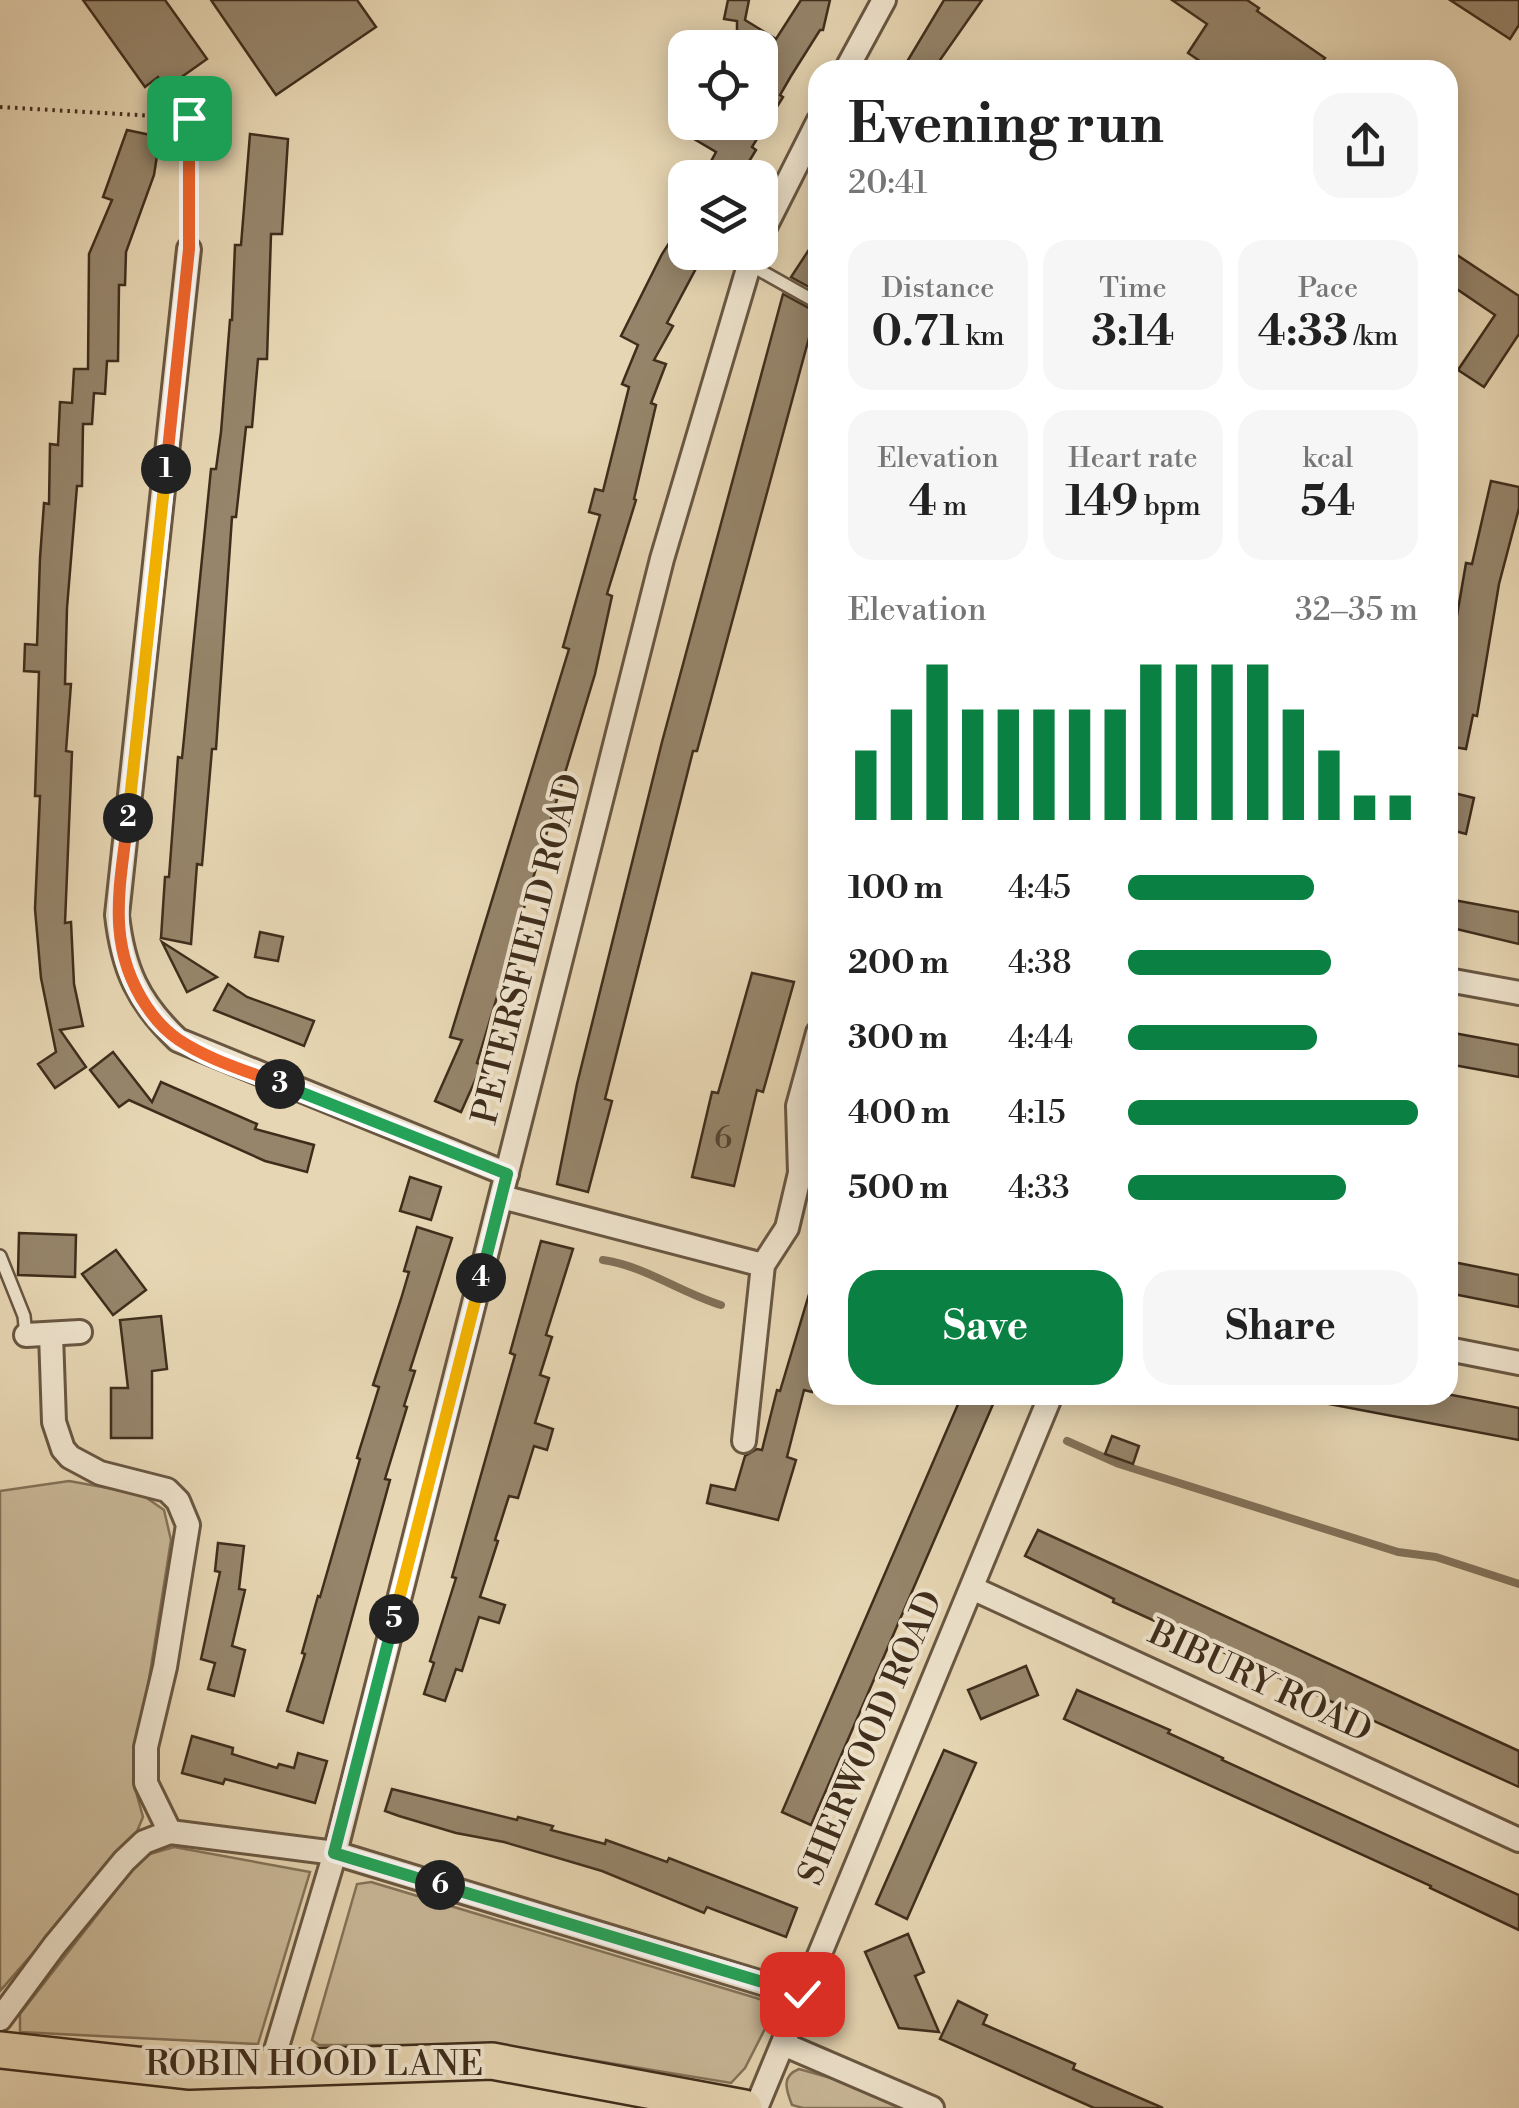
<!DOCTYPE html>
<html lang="en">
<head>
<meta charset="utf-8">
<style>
  :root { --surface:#fff; --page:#f6f6f6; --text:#222; --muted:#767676; --accent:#0b8043 }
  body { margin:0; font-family:"Libre Bodoni",serif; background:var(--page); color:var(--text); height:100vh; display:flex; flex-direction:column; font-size:38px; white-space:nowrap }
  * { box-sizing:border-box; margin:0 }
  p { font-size:32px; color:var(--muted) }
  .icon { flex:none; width:55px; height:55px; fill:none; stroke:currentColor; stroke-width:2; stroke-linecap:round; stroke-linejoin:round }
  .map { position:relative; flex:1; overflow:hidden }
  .panel { position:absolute; left:808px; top:60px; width:650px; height:1345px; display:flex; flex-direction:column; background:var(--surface); border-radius:30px; box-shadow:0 5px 25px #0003 }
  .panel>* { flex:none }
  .controls { position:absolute; left:668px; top:30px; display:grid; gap:20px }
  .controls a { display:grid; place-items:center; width:110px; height:110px; border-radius:20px; background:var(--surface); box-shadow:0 5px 25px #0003; font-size:50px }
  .pin { position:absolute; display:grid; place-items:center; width:85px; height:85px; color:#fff; margin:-42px; border-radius:20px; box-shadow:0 5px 15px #0006 }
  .km { position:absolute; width:50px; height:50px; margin:-25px; border-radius:50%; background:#222; color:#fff; font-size:28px; line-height:50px; text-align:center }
  .round { display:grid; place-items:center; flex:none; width:105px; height:105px; border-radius:30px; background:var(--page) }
  .summary { display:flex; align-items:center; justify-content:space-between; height:170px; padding:0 40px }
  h1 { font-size:55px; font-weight:700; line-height:75px }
  .figures { display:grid; grid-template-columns:repeat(3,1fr); gap:15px; height:170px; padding:10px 40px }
  .figures div { display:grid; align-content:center; border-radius:25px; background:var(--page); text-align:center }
  .figures b { font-size:42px; font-weight:700 }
  .figures small { font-size:28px; font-weight:400 }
  .figures p { font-size:28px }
  .chart { height:280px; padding:20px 40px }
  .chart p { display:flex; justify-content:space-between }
  .chart svg { width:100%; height:180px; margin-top:10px; stroke:var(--accent); stroke-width:6 }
  .action { display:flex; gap:20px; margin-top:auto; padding:20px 40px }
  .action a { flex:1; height:115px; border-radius:30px; background:var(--accent); color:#fff; font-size:40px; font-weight:700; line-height:115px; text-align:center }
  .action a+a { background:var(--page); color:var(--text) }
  ul { padding:0 40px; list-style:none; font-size:32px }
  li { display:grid; grid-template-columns:160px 120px 1fr; align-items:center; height:75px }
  li i { height:25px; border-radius:12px; background:var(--accent) }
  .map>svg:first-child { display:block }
</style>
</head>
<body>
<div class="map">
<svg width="1519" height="2108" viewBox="0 0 1519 2108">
  <rect width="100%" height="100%" fill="#e7d6b3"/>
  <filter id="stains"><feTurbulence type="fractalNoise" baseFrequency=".002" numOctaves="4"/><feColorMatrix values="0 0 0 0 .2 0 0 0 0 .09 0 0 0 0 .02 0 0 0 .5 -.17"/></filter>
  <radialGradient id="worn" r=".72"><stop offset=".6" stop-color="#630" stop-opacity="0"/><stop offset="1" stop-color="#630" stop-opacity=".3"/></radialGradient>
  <g fill="#cab999" stroke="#84735a" stroke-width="2.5">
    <polygon points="69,1481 141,1494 164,1510 171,1540 133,1781 143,1817 135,1836 0,1991 0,1491"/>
    <polygon points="174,1847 310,1872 258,2044 20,2032 20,2014 136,1865 150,1854"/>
    <polygon points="371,1882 766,2001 772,2015 745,2068 731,2083 500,2045 319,2045 312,2040 357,1884"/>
    <path d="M799,2069L877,2091L917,2108H803L792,2105C786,2090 781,2076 799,2069Z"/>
  </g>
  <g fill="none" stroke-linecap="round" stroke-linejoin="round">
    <g stroke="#827058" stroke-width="8">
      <path d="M603,1260C645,1266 681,1293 721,1305"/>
      <polyline points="1067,1441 1119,1464 1398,1552 1436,1557 1519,1584"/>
    </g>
  </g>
  <g fill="#96856b" stroke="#3f2d1c" stroke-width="2.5">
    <polygon points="83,0 165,0 207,59 166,88 158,77 145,87"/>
    <polygon points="211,0 357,0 376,27 276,95"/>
    <polygon points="728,0 749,0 745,20 776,39 801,0 830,0 823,30 820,30 791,76 780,95 783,97 752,147 756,150 739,178 702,178 716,152 689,136 696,122 760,122 760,48 749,48 737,40 737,21 724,19"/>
    <polygon points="944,0 982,0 933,70 902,70"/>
    <polygon points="1172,0 1247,0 1259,8 1257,11 1325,58 1316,70 1213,70 1188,53 1207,24"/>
    <polygon points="1450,0 1519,0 1519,25 1510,39"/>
    <polygon points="127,130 160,137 154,175 126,252 125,285 119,285 118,361 107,361 105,394 94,393 92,424 83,424 82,486 77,486 67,608 65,684 71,684 66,751 72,752 65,923 71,922 74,984 83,1026 60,1030 86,1067 55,1088 38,1064 56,1052 41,978 35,909 40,796 35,796 39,672 24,671 25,644 37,645 40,558 44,503 49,504 50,444 58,445 60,402 72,403 74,369 88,369 89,254 112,200 103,197"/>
    <polygon points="250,134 288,139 282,234 271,234 267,359 258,359 252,427 246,427 236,517 232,517 216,749 212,749 202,865 197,864 191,944 161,938 165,877 169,877 178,757 182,758 211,469 216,469 221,432 230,320 232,320 235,245 241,245"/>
    <polygon points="685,218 685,252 701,259 667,323 673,326 654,360 666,364 651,403 656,405 634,499 636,500 607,594 612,596 595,674 477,1063 482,1065 461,1112 435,1101 462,1040 450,1037 569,649 563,647 600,515 589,512 595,489 603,491 629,387 622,384 638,345 621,336 662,254"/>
    <polygon points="818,236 818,292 791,277"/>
    <polygon points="1448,249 1519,296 1519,334 1484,387 1458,370 1495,315 1448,283"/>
    <polygon points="783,294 816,312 697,751 693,751 605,1099 612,1101 588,1192 557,1184 577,1084 662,742"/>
    <polygon points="1491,481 1519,487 1519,508 1499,584 1477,716 1473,715 1466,749 1448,746 1448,668 1466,563 1472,564"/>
    <polygon points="1454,793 1474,798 1466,834 1448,829"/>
    <polygon points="1448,899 1519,912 1519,944 1448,927"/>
    <polygon points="260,932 283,937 278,961 255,957"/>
    <polygon points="162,942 217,977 187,992"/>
    <polygon points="752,973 794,982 763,1092 757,1090 734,1186 692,1177 712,1092 718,1093"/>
    <polygon points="228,984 247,997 314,1021 304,1046 214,1010"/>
    <polygon points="1448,1032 1519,1045 1519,1077 1448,1064"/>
    <polygon points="113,1052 152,1102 161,1082 257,1124 255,1129 314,1145 307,1172 265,1161 129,1100 119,1107 90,1070"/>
    <polygon points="410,1177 441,1187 431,1220 400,1211"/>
    <polygon points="417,1227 452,1238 410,1370 415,1371 404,1406 407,1407 385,1479 390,1480 323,1723 287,1711 305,1654 302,1653 318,1596 320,1597 360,1459 357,1458 379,1387 373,1385 401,1299 409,1272 404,1271"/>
    <polygon points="19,1233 76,1235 75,1277 18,1275"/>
    <polygon points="541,1241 573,1249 546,1335 552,1337 540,1375 549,1378 535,1423 553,1429 547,1450 534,1446 518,1498 509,1496 495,1540 498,1541 480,1597 505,1605 499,1623 479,1617 462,1671 456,1669 445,1701 424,1694 434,1663 430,1661 456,1578 452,1577 515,1355 510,1353"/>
    <polygon points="116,1250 146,1290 113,1315 82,1274"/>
    <polygon points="1448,1261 1519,1275 1519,1307 1448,1293"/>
    <polygon points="813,1281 818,1281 818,1372 812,1392 804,1390 787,1457 796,1460 778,1520 707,1503 711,1485 735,1490 745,1456 757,1449 762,1450 777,1390 780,1391"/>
    <polygon points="161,1316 167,1369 152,1371 152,1438 111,1438 111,1388 128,1388 120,1320"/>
    <polygon points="962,1395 997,1395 811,1825 782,1812"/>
    <polygon points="1330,1395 1452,1395 1519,1408 1519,1440 1329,1404"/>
    <polygon points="1112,1436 1139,1446 1133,1464 1105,1454"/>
    <polygon points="1038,1530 1519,1751 1519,1787 1113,1602 1114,1599 1025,1556"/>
    <polygon points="218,1543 244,1546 239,1589 245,1590 232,1646 245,1650 234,1696 208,1689 215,1663 201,1659 220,1572 215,1571"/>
    <polygon points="1026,1666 1038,1695 981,1719 968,1690"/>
    <polygon points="1077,1690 1170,1730 1168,1733 1223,1758 1222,1760 1519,1895 1519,1930 1430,1888 1431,1886 1064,1719"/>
    <polygon points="192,1736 233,1748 232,1754 277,1768 279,1764 294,1768 298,1753 327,1761 315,1803 225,1779 223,1784 182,1773"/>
    <polygon points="944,1750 976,1763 907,1919 876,1904"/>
    <polygon points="392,1789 517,1820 518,1817 553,1826 551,1830 605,1844 606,1840 667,1862 669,1858 797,1908 786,1937 707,1907 704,1913 602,1871 504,1842 456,1833 399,1816 385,1811"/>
    <polygon points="908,1934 924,1972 915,1976 939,2032 899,2028 865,1952"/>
    <polygon points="958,2001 987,2015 983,2024 1075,2064 1073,2069 1163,2108 1094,2108 940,2039"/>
  </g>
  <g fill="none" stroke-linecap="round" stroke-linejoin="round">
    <g stroke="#695742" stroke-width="16">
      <g id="service">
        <polyline points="747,263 818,303"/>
        <polyline points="0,1256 24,1316 26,1335"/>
      </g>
    </g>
    <g stroke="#695742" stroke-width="28">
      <g id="minor">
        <polyline points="846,70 884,0"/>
        <polyline points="760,237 818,122"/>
        <path d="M189,249L117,915C123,969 138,1002 178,1040L507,1174"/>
        <polyline points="1448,980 1519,993"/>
        <polyline points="502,1197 763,1265"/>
        <polyline points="51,1334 54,1422 63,1449 70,1457 100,1473 167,1490 178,1501 188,1525 165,1667 146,1747 146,1783 170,1832"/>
        <polyline points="26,1335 80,1332"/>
        <polyline points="1448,1349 1519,1363"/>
        <polyline points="744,1441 763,1265 787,1228 800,1173 798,1106 818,1033"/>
        <polyline points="972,1588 1519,1840"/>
        <polyline points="0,2019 54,1946 124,1861 144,1842 170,1832 335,1853 801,1995"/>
        <polyline points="783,2044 932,2108"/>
        <polyline points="270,2070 335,1853 662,559 753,252"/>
        <polyline points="756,2108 1051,1395"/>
      </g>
    </g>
    <g stroke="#3f2d1c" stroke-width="40">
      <polyline id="primary" points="0,2050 190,2071 492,2061 744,2108"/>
    </g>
    <polyline stroke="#3f2d1c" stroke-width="4" stroke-dasharray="2.5 5" stroke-linecap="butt" points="0,107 189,118 189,229"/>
    <use href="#service" stroke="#efe4ce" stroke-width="11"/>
    <use href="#minor" stroke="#efe4ce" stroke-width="22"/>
    <use href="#primary" stroke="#e7d6b3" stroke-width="35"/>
  </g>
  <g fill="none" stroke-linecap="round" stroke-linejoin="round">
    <g stroke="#fff" stroke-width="20">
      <polyline id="split-1" points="166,469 189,249 189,118"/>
    </g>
    <g stroke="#fff" stroke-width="20">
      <polyline id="split-2" points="128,818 166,469"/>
    </g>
    <g stroke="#fff" stroke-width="20">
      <path id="split-3" d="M128,818C120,887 105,945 147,1007C155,1019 167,1032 179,1040C209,1060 247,1071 280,1084"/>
    </g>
    <g stroke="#fff" stroke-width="20">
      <polyline id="split-4" points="280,1084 507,1174 481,1278"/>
    </g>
    <g stroke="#fff" stroke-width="20">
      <polyline id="split-5" points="394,1619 481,1278"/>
    </g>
    <g stroke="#fff" stroke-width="20">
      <polyline id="split-6" points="394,1619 334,1853 440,1885"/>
    </g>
    <g stroke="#fff" stroke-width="20">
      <polyline id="split-7" points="440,1885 802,1994"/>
    </g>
    <use href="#split-1" stroke="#f0652b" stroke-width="12"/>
    <use href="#split-2" stroke="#f5b400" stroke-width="12"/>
    <use href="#split-3" stroke="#f0652b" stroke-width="12"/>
    <use href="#split-4" stroke="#22a559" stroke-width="12"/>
    <use href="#split-5" stroke="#f5b400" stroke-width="12"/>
    <use href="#split-6" stroke="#22a559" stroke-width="12"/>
    <use href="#split-7" stroke="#22a559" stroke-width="12"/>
  </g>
  <g text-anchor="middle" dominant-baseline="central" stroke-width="8" stroke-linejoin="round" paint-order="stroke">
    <g font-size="30" fill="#554330">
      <text x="723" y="1139">6</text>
    </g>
    <g font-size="35" fill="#3f2d1c" stroke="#efe4ce">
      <text transform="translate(528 949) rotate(-76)">PETERSFIELD ROAD</text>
      <text transform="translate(1260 1682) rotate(25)">BIBURY ROAD</text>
      <text transform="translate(871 1738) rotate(-67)">SHERWOOD ROAD</text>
      <text x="314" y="2064">ROBIN HOOD LANE</text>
    </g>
  </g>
  <rect width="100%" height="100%" filter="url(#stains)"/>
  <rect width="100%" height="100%" fill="url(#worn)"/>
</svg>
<div class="controls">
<a><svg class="icon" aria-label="locate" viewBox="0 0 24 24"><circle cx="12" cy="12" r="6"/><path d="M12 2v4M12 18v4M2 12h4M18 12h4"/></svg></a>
<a><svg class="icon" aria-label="layers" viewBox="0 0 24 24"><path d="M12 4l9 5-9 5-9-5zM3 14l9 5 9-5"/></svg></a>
</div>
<div class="pin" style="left:189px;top:118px;background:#1e9e55"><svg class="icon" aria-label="arrive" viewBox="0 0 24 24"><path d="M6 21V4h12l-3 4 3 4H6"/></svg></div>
<div class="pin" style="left:802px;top:1994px;background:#d93025"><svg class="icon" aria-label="check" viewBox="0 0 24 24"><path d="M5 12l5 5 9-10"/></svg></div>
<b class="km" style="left:166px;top:469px">1</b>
<b class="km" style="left:128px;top:818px">2</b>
<b class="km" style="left:280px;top:1084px">3</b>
<b class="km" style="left:481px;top:1278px">4</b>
<b class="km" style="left:394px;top:1619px">5</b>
<b class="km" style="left:440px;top:1885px">6</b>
<section class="panel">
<div class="summary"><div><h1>Evening run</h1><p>20:41</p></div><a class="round"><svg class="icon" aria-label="share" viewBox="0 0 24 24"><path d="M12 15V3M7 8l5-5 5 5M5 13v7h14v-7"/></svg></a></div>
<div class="figures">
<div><p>Distance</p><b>0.71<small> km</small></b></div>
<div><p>Time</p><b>3:14</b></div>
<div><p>Pace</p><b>4:33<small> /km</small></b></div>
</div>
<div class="figures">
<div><p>Elevation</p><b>4<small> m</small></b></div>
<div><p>Heart rate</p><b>149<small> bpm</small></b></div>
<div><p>kcal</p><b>54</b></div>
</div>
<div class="chart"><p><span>Elevation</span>32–35 m</p>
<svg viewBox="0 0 160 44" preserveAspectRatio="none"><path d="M5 44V27M15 44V17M25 44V6M35 44V17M45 44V17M55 44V17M65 44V17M75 44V17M85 44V6M95 44V6M105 44V6M115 44V6M125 44V17M135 44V27M145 44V38M155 44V38"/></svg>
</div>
<ul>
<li><b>100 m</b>4:45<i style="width:64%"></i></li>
<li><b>200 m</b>4:38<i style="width:70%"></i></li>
<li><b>300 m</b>4:44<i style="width:65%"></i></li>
<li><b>400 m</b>4:15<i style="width:100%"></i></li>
<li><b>500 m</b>4:33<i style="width:75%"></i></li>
</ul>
<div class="action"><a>Save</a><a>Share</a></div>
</section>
</div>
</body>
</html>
